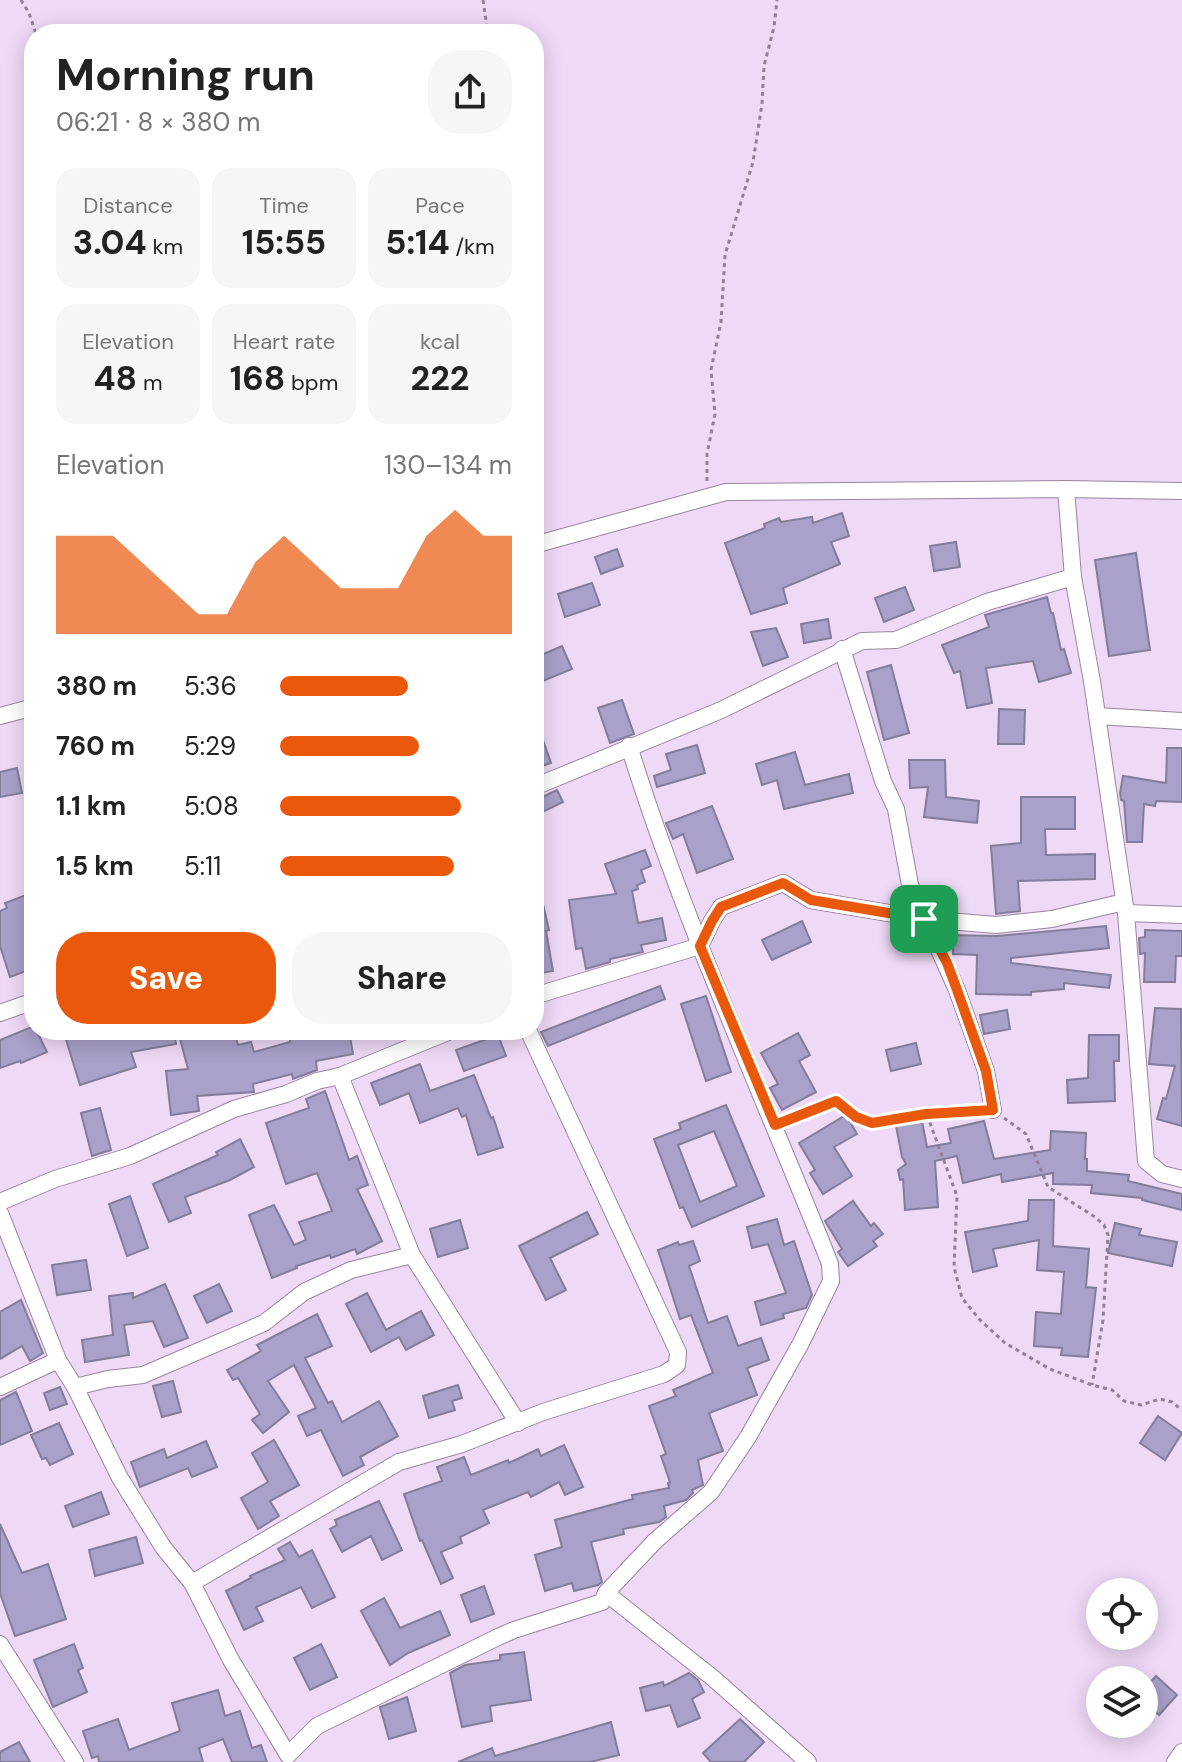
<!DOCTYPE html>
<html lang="en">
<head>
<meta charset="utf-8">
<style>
  :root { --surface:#fff; --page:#f6f6f6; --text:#222; --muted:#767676; --accent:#ea580c }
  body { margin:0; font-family:"DM Sans",sans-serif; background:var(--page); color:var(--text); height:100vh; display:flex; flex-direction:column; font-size:30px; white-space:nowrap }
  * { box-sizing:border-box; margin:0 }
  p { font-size:26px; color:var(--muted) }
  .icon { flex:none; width:44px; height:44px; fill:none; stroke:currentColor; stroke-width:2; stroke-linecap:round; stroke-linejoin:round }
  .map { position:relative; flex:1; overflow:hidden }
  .side { position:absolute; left:24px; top:24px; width:520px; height:1016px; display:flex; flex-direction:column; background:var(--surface); border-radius:32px; box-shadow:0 4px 20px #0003 }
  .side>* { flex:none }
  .buttons { position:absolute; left:1086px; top:1578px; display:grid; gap:16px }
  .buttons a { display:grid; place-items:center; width:72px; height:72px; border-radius:50%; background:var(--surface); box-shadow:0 4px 20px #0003; font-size:40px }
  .pin { position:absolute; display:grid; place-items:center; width:68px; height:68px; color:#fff; margin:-34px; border-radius:16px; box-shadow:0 4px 12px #0006 }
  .round { display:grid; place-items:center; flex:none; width:84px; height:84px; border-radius:32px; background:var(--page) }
  .head { display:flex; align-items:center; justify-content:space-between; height:136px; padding:0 32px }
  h1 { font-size:44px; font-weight:700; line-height:60px }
  .stats { display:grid; grid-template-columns:repeat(3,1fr); gap:12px; height:136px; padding:8px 32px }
  .stats div { display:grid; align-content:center; border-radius:20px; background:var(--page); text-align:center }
  .stats b { font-size:34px; font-weight:700 }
  .stats small { font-size:22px; font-weight:400 }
  .stats p { font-size:22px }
  .chart { height:224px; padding:16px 32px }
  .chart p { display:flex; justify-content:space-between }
  .chart svg { width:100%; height:144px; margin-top:8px; fill:var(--accent); opacity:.7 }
  .primary-button { display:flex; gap:16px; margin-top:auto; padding:16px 32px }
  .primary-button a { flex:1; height:92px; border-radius:32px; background:var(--accent); color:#fff; font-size:32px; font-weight:700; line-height:92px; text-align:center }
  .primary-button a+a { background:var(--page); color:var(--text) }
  ul { padding:0 32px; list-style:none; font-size:26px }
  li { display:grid; grid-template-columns:128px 96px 1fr; align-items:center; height:60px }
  li i { height:20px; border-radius:10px; background:var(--accent) }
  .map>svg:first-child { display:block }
</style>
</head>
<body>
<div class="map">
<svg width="1182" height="1762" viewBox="0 0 1182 1762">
  <rect width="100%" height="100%" fill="#eed9f6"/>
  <g fill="#a9a1c9" stroke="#837d9b" stroke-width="2" fill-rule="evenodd">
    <polygon points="842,513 849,536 831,542 840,564 783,588 787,603 751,614 725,543 765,528 764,524 779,518 781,522 812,517 813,523"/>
    <polygon points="956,542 960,567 934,571 930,546"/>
    <polygon points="617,549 623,566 601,574 595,557"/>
    <polygon points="1136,553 1150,650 1109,656 1095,560"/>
    <polygon points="592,583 600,605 565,617 558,594"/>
    <polygon points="905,587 914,610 884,622 875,598"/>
    <polygon points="1047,597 1051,613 1053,613 1061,650 1064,649 1071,673 1039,682 1033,661 986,668 992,703 967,708 960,671 954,673 942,645 989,627 985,615"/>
    <polygon points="828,619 831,638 804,643 801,624"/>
    <polygon points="776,628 788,657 763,666 751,632"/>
    <polygon points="562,646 572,669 543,681 534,658"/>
    <polygon points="891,665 909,733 884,740 867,672"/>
    <polygon points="622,700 634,734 610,743 598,708"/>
    <polygon points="999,709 1025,710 1024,744 998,744"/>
    <polygon points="534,720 536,720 551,763 534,769"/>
    <polygon points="697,745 705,773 657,787 654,776 671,770 666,754"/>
    <polygon points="1167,748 1182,748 1182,802 1156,801 1155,806 1144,804 1142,842 1127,842 1124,801 1121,800 1120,793 1123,776 1166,783"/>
    <polygon points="795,752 805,785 849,774 853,793 784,809 777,780 762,785 756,764"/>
    <polygon points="909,760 945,760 946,797 979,801 977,823 924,817 928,787 910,788"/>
    <polygon points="17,768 22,793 0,797 0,772"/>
    <polygon points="557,790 563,802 534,816 534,801"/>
    <polygon points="1021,797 1075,797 1075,829 1045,829 1046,855 1095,854 1095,879 1018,881 1020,911 996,914 991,846 1021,843"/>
    <polygon points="712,806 733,859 697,873 683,834 673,839 666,823"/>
    <polygon points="645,850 651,866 641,870 645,882 637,885 638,889 632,891 638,923 662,918 666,940 641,945 643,952 610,959 610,962 586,969 582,948 576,949 569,900 616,894 605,864"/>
    <polygon points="539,887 549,930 546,931 553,971 534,974 534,888"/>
    <polygon points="34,892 34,968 10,977 0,946 0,911 7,908 5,903"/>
    <polygon points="802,921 811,942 772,960 762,940"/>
    <polygon points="1106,926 1109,948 1011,958 1011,963 1111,975 1109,988 1064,983 1064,989 1031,992 1031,995 976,994 977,955 953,954 953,935 997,936"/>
    <polygon points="1145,930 1182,931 1182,956 1176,956 1175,982 1144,982 1145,953 1140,954 1139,938 1145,937"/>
    <polygon points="660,986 665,999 548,1046 541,1032"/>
    <polygon points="706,996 731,1072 706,1081 681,1004"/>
    <polygon points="1155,1008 1181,1009 1182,1126 1157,1119 1163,1098 1166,1099 1175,1066 1149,1064"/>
    <polygon points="1007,1010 1010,1029 984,1034 980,1015"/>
    <polygon points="34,1026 47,1052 21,1063 20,1061 0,1068 0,1040"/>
    <polygon points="63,1030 174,1030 176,1044 131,1052 136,1067 80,1085"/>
    <polygon points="199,1030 234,1030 238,1045 251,1042 254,1052 290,1042 290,1038 330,1036 329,1030 349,1030 353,1054 316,1061 317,1070 293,1079 292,1074 253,1084 254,1092 197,1096 199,1111 171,1115 166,1071 188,1069 179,1035"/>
    <polygon points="798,1033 810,1055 799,1061 816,1092 782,1110 770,1088 778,1084 761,1053"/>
    <polygon points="498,1035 506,1056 464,1071 456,1050"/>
    <polygon points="1089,1035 1119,1035 1119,1061 1114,1061 1115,1101 1068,1103 1067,1080 1088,1078"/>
    <polygon points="916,1043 921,1064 891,1071 886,1050"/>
    <polygon points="420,1064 430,1091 474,1075 491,1118 493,1117 503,1147 478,1155 466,1115 462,1117 458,1108 420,1123 409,1093 380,1105 371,1083"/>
    <polygon points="325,1091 349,1160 357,1156 368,1185 357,1189 382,1241 357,1254 355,1249 331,1258 330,1255 296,1266 297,1268 272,1278 249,1215 274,1205 294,1245 306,1240 299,1222 332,1211 317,1173 286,1184 266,1123 309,1108 306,1099"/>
    <path d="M726,1105L764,1196L692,1227L683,1207L680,1208L654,1139L681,1129L679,1123ZM714,1131L737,1186L700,1202L678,1145Z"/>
    <polygon points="100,1108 111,1150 92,1156 81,1113"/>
    <polygon points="846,1115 857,1134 834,1147 852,1176 823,1194 810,1173 815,1170 799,1143"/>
    <polygon points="922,1121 927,1147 951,1143 948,1129 984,1121 994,1159 1050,1150 1051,1131 1086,1133 1085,1159 1087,1159 1087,1171 1129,1175 1128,1181 1182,1194 1182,1210 1142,1200 1142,1198 1091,1193 1092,1185 1053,1184 1053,1173 1002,1182 1001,1174 963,1183 957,1156 935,1161 938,1207 905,1210 903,1179 900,1180 898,1170 906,1164 902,1157 896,1126"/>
    <polygon points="240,1139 254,1167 230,1180 185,1197 191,1213 169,1222 153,1184 218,1155 216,1152"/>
    <polygon points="130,1196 148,1248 127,1256 109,1204"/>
    <polygon points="1029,1200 1054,1200 1053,1246 1089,1249 1086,1287 1096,1288 1088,1357 1061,1355 1062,1348 1034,1346 1036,1312 1061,1314 1064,1272 1037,1270 1039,1240 993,1249 997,1266 973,1272 965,1232 1028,1221"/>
    <polygon points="853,1201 871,1226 874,1223 883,1234 873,1241 877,1246 848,1266 838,1252 842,1249 825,1221"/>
    <polygon points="587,1212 598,1234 550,1258 566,1290 546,1300 519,1246"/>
    <polygon points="777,1219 784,1245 794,1241 812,1295 806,1308 783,1314 784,1318 761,1325 755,1302 786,1293 768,1244 752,1248 747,1227"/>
    <polygon points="460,1220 468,1248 438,1257 430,1229"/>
    <polygon points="1115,1223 1141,1229 1139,1235 1177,1242 1172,1266 1108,1253"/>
    <polygon points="693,1241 700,1261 689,1266 708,1323 727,1316 738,1346 761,1338 769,1360 747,1368 757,1395 709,1413 723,1451 698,1460 703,1485 692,1490 693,1493 686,1500 664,1506 666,1517 659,1522 623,1529 624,1534 591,1542 602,1582 598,1585 574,1591 572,1583 545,1591 535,1555 562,1547 555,1520 633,1499 632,1495 669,1488 668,1483 670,1482 661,1456 666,1454 649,1406 676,1396 673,1390 713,1373 691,1315 680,1319 658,1250 678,1242 679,1245"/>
    <polygon points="86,1260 91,1290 57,1295 52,1265"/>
    <polygon points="165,1284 188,1338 164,1347 153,1321 124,1325 129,1355 85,1362 82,1340 113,1335 109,1296 133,1293 133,1298"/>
    <polygon points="219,1284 232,1311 207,1323 194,1296"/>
    <polygon points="367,1293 386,1330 421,1311 434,1335 406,1350 399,1337 371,1352 346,1304"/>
    <polygon points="21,1300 43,1353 30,1361 22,1346 0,1359 0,1312"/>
    <polygon points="317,1314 332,1346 305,1358 328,1403 332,1401 342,1422 379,1401 398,1436 360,1457 364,1465 343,1476 321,1430 307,1436 298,1416 316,1408 294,1365 268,1381 289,1412 263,1433 252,1420 260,1414 238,1378 233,1380 227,1370 261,1351 257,1345"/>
    <polygon points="173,1381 181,1412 162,1417 153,1386"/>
    <polygon points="458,1385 462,1398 452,1401 455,1410 429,1418 423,1396"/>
    <polygon points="60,1387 67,1404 50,1410 44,1393"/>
    <polygon points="16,1392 32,1431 0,1445 0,1400"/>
    <polygon points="1158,1416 1182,1433 1165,1460 1140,1443"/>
    <polygon points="59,1423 73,1454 50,1465 46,1458 42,1459 31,1435"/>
    <polygon points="274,1440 299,1485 270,1501 279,1516 258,1529 241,1498 268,1482 252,1453"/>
    <polygon points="206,1441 217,1467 192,1477 188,1468 140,1487 131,1462 164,1449 167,1458"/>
    <polygon points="564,1445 583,1487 565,1495 559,1482 531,1497 528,1492 483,1510 489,1523 460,1537 462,1543 441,1552 453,1578 441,1584 422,1540 420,1541 404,1494 442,1481 437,1467 464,1457 471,1475 508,1460 509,1463 538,1449 541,1456"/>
    <polygon points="101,1492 109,1514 73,1527 65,1506"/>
    <polygon points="379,1501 402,1550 382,1560 371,1536 342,1552 330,1529 337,1525 335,1520"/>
    <polygon points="0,1524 22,1573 48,1564 66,1619 15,1636 0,1593"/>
    <polygon points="136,1537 143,1563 95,1576 89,1550"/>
    <polygon points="290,1542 299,1557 312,1550 335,1597 312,1608 301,1587 256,1607 263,1621 244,1630 226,1591 251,1578 250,1576 285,1560 278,1549"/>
    <polygon points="484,1586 494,1614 471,1622 461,1595"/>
    <polygon points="384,1598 400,1628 440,1611 450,1635 408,1653 390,1665 361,1611"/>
    <polygon points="74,1644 83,1668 78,1670 87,1692 53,1707 34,1660"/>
    <polygon points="321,1644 337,1677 310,1690 294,1658"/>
    <polygon points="524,1652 531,1700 490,1706 492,1721 462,1727 450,1673 465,1665 500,1660 500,1655"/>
    <polygon points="689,1673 698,1680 704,1692 692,1699 700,1718 678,1727 670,1705 646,1711 640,1688 663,1682 664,1686"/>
    <polygon points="1156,1676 1177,1695 1159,1715 1144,1702 1144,1689"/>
    <polygon points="218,1690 225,1716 240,1711 252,1748 261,1745 267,1762 232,1762 223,1739 199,1748 203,1762 99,1762 98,1756 92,1758 83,1731 118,1719 129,1750 180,1731 172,1703"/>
    <polygon points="407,1697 416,1731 389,1739 380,1707"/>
    <polygon points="740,1719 764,1742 744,1762 711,1762 703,1753"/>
    <polygon points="611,1722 619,1755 590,1762 458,1762 492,1748 495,1756"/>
    <polygon points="19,1742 30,1762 0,1762 0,1752"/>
  </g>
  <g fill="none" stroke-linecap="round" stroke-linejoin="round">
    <g stroke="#9985a0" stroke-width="18">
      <g id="minor">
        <polyline points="1066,489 1073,577 1092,681 1126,913 1146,1161 1162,1174 1182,1179"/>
        <polyline points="534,545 726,492 1066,489 1182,491"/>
        <polyline points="842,649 883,781 896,809 910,885 957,990 986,1071 993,1110"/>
        <polyline points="0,716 34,707"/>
        <polyline points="1097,716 1182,721"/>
        <polyline points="534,787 719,711 862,641 896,640 987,602 1073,577"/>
        <polyline points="1126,913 1182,915"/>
        <polyline points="534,996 700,946 712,921 721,907 783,883 811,900 924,919 996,925 1052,919 1124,902"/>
        <polyline points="0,1013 34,1001"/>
        <polyline points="340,1076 412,1255"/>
        <polyline points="0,1202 55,1179 130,1156 234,1109 286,1094 317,1081 340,1076 453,1030"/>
        <path d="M0,1213L58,1360L75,1387L120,1478L163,1547L192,1583L231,1660L288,1755L317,1726L498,1637L514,1630L602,1602L606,1593L655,1541L711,1492L748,1437L801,1343L831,1281L830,1264L825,1251C758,1084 683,919 629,746"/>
        <polyline points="0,1387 58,1360"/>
        <polyline points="75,1387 108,1379 143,1375 264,1323 304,1292 351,1270 412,1255 518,1423"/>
        <polyline points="192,1583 399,1462 462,1444 543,1412 664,1374 677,1365 678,1352 528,1030"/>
        <polyline points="606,1593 713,1678 808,1762"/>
        <polyline points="0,1644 75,1762"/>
        <polyline points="1175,1762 1182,1752"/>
      </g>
    </g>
    <g stroke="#908195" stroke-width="3" stroke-dasharray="4 4" stroke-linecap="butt">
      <polyline points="21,0 29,13 36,34"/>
      <polyline points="483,0 488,34"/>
      <polyline points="707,481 707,454 715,414 711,370 721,322 725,255 753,162 762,104 764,66 774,27 777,0"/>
      <polyline points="927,1115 957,1196 954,1267 962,1298 980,1320 1005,1343 1050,1369 1092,1385 1112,1390 1124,1401 1141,1405 1160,1399 1172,1402 1182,1410"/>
      <polyline points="1004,1118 1026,1134 1048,1187 1095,1217 1104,1225 1108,1235 1103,1320 1092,1385"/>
      <polyline points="790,1120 836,1101 856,1117 872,1123 926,1114 979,1109"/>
    </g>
    <use href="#minor" stroke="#fff" stroke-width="16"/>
  </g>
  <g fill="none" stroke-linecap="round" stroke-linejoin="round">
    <g stroke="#fff" stroke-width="16">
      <polygon id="route" points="783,883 811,900 924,919 947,963 957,990 986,1071 993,1110 926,1114 872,1123 856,1117 836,1101 775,1125 700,946 712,921 721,907"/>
    </g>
    <use href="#route" stroke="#ea580c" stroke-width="10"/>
  </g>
</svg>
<div class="buttons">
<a><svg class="icon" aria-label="locate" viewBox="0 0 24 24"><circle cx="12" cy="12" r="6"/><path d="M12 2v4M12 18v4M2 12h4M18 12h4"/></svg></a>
<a><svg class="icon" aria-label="layers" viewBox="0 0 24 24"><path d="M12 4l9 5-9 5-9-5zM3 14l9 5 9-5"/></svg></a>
</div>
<div class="pin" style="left:924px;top:919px;background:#1e9e55"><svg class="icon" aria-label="arrive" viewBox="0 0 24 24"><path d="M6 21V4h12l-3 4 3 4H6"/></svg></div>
<section class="side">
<div class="head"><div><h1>Morning run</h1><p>06:21 · 8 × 380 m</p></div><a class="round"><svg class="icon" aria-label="share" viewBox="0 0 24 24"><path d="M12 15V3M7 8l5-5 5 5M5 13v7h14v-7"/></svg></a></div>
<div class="stats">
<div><p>Distance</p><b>3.04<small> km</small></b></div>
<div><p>Time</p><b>15:55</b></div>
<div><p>Pace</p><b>5:14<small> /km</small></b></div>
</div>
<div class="stats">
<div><p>Elevation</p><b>48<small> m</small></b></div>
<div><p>Heart rate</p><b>168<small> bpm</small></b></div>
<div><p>kcal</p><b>222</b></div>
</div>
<div class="chart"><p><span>Elevation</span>130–134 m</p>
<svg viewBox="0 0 160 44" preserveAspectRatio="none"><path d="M0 44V14L10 14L20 14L30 22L40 30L50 38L60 38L70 22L80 14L90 22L100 30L110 30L120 30L130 14L140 6L150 14L160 14V44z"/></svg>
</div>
<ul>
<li><b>380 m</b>5:36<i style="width:55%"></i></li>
<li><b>760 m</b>5:29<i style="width:60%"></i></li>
<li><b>1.1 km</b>5:08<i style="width:78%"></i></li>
<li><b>1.5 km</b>5:11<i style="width:75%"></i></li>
</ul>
<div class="primary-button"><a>Save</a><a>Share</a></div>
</section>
</div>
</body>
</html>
